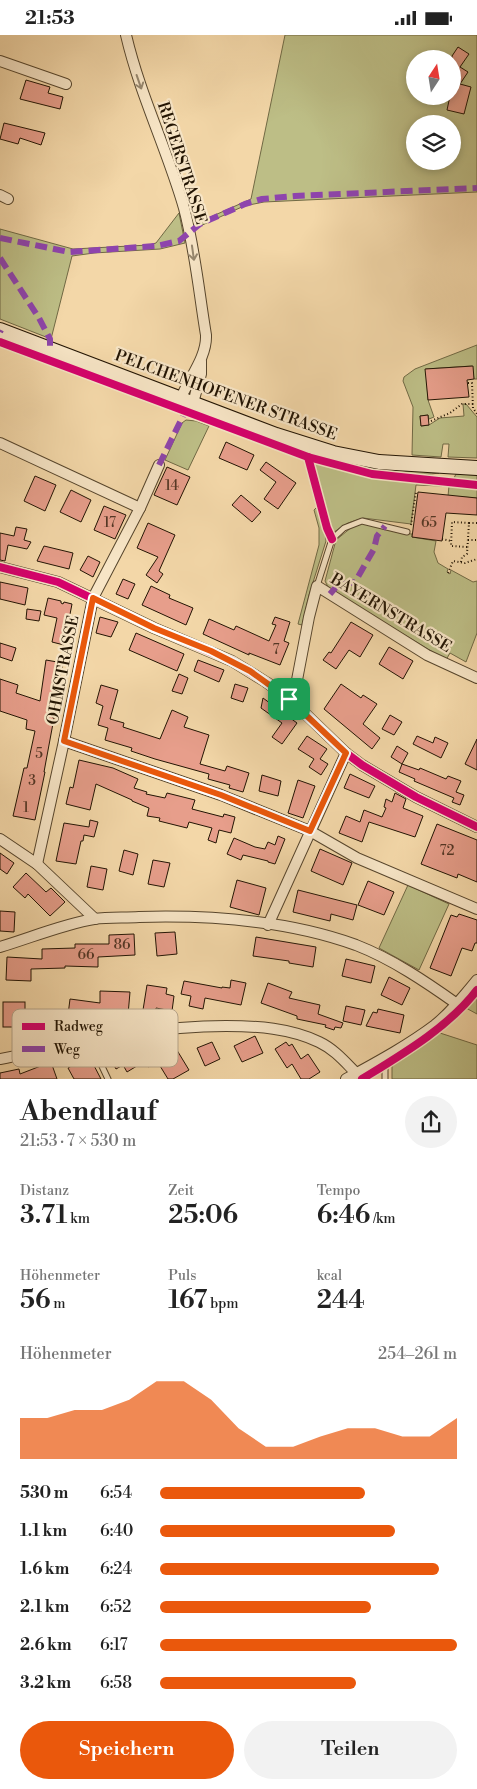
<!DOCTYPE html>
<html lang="de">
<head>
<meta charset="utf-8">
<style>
  :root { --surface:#fff; --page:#f2f2f2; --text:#222; --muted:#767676; --accent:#ea580c }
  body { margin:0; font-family:"Libre Bodoni",serif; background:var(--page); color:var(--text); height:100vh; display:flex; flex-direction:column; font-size:19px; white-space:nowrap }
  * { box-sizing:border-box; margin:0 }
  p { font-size:16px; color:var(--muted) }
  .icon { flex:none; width:28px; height:28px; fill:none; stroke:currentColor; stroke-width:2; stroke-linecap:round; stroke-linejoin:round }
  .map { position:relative; height:1044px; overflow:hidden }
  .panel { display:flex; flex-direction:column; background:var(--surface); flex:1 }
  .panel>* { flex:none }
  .needle { width:32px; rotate:12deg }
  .tools { position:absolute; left:406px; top:15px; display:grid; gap:10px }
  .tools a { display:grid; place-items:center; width:55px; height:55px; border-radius:50%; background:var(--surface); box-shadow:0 2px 8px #0003; font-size:25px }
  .pin { position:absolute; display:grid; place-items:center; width:42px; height:42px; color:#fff; margin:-21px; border-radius:10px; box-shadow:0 2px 8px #0006 }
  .round { display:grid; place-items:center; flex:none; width:52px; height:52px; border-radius:26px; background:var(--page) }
  .head { display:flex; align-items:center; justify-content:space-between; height:85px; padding:0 20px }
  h1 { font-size:28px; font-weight:600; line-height:38px }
  .metrics { display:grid; grid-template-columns:repeat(3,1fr); gap:8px; height:85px; padding:5px 20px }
  .metrics div { display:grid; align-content:center }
  .metrics b { font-size:25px; font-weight:600 }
  .metrics small { font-size:14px; font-weight:400 }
  .metrics p { font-size:14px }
  .chart { height:140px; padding:10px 20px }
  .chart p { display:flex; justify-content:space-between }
  .chart svg { width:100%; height:90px; margin-top:5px; fill:var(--accent); opacity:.7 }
  .primary-button { display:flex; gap:10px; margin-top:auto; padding:10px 20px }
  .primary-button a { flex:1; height:58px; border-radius:30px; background:var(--accent); color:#fff; font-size:20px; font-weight:600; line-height:58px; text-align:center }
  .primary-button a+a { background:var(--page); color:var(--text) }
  ul { padding:0 20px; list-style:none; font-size:16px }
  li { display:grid; grid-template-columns:80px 60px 1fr; align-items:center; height:38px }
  li i { height:12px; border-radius:6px; background:var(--accent) }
  .status { display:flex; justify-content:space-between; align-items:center; height:35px; padding:0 25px; background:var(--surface); direction:ltr }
  .status svg { height:14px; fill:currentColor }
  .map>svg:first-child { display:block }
</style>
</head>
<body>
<div class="status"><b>21:53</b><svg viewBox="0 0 49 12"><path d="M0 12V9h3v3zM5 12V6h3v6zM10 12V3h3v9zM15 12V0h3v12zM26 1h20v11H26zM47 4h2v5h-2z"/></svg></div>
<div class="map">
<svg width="477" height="1044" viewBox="0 0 477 1044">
  <rect width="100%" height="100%" fill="#f3d7a8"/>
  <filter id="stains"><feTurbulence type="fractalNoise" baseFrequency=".004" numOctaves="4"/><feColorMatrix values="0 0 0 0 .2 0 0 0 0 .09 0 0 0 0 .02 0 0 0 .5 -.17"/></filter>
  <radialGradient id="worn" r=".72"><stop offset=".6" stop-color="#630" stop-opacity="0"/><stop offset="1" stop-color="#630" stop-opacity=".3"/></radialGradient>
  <g fill="#bdbe86" stroke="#706944" fill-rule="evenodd">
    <path d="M285,0H477V157L264,167L244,171L198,192L197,188L251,164ZM415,24H452V61H415ZM415,89H452V126H415Z"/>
    <polygon points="179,178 185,208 160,214 94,218 72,221 51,304 0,284 0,194 73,214 149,210 156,208"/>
    <polygon points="4,302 196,375 195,378 3,305"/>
    <polygon points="477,310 477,344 474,344 472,331 426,334 428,365 434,382 429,384 428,380 420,381 421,391 429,390 440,383 464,381 463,369 466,369 477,382 477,423 448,422 449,409 443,409 441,422 412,420 413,372 403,346 404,342 415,334"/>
    <polygon points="186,385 196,386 209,391 188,435 165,425 182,388"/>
    <path d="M225,386L434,437L439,438C429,440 418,439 408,439C344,437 283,412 224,389Z"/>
    <polygon points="313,426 355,438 372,441 442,448 442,451 416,450 411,489 363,483 348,488 334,497 331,494"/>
    <polygon points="456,439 477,440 477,447 454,443"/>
    <polygon points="449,451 477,453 477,463 448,461"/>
    <polygon points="318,471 325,496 326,506 309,560 302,590 298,589 319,510 319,493 314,475"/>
    <path d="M362,488C379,492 395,498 412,499V502L436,506L434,517L438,528L448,534L447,537L450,539L451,535L473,547L477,546V598L466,627L450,618L446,625L329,554L325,546L336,505L352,492Z"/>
    <polygon points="408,850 449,869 419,935 379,913"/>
    <polygon points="477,957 477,979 466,973"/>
    <polygon points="440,998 477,1010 477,1044 392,1044 392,1031"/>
  </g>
  <g fill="#e79e8b" stroke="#221403">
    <polygon points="458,12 469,19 460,32 468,37 460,49 471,52 464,79 447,75 450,61 452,61 452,21"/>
    <polygon points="26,45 50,52 48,58 63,62 60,74 20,64"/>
    <polygon points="4,88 45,98 41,110 20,103 18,109 0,104"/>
    <polygon points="473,331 474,344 467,345 469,362 428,365 425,334"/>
    <polygon points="428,380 429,390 421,391 420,381"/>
    <polygon points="226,407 254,420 247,435 219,423"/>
    <polygon points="266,427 296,448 278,474 264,464 276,447 260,435"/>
    <polygon points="167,432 190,442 177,470 154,460"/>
    <polygon points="35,441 56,450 45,476 24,466"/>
    <polygon points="71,455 91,465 81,487 60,477"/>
    <polygon points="418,457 477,463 477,480 446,478 442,506 412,502"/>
    <polygon points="241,460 261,477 252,487 232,470"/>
    <polygon points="104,471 126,480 115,504 94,495"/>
    <polygon points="148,488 175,500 159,536 163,539 157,548 146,540 158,522 137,513"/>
    <polygon points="16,492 27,494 24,505 31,507 27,514 8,510 5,526 0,525 0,498 14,501"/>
    <polygon points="44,511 73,518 69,534 37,526"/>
    <polygon points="88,521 100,527 93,542 80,535"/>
    <polygon points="123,544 135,549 128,564 116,559"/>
    <polygon points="0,547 28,553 25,570 0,564"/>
    <polygon points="151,551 170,560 169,563 193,573 186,590 142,570"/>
    <polygon points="48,563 61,566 61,568 63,569 64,567 72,569 64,610 52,607 57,583 44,580"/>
    <polygon points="27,574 41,576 39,586 26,584"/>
    <polygon points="100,582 118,587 111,602 96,598"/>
    <polygon points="275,582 290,587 284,606 289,608 280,630 249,618 249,620 203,599 209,584 234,595 236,591 269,606 276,590 272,589"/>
    <polygon points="351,587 373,600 360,622 349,615 336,634 323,625 329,617 331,618"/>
    <polygon points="136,598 184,619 177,636 129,615"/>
    <polygon points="0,608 16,613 12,626 0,622"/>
    <polygon points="389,612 413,626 403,644 379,629"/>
    <polygon points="46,625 63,628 52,682 54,683 44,737 45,737 35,785 13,781 24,733 27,733 35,696 26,694 27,685 0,676 0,644 18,650 16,658 40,666"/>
    <polygon points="198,625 224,635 219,647 194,636"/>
    <polygon points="179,639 188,643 182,659 172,656"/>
    <polygon points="235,649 248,653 243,667 231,663"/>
    <polygon points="341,649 361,663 363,660 377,669 363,689 380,703 372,714 324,674"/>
    <polygon points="101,650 118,655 110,684 124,688 123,692 160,704 172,675 188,682 184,692 209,700 200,729 225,736 227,731 249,738 243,757 229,753 230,750 208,744 209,739 155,724 131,716 132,713 105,705 108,693 98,690 103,671 96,668"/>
    <polygon points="263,663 297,688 282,709 272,702 282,688 261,673"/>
    <polygon points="390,680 402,687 394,700 382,694"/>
    <polygon points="307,701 327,714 320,724 328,729 321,740 309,732 314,724 298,714"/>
    <polygon points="417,701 433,708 435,702 448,708 441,723 413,709"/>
    <polygon points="477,704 477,735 465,729"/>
    <polygon points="397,711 408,718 402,729 391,722"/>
    <polygon points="79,725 113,733 138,744 134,753 147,757 146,759 165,763 167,758 195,765 192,774 223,782 224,779 235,782 231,798 219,795 216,808 208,805 212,793 189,787 187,793 159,786 160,783 147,781 149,773 132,766 132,765 96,749 90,775 66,769 70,752 73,753"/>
    <polygon points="402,729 419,735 420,733 446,744 448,741 461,746 456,757 464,760 460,770 452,767 454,763 414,746 415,744 399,737"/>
    <polygon points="350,739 375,751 369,763 344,753"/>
    <polygon points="262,740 281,746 278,761 259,756"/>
    <polygon points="298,745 315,751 303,783 288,778"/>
    <polygon points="395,758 406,764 403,773 423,781 415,802 369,787 362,807 339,798 346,781 360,787 364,775 382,782 386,773 384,772 386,764 392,767"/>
    <polygon points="90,785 98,787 94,802 84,800 83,806 81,806 76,829 56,826 64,788 89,792"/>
    <polygon points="437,789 477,805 477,847 458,839 457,843 421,829"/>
    <polygon points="278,801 285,804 275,829 268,827 268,826 243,820 241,825 227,819 234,803 255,812 265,814 268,807 275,810"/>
    <polygon points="320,814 352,828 343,850 311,836"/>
    <polygon points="124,815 138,819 133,840 119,836"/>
    <polygon points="0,818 14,828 7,839 0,834"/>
    <polygon points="153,825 170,828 164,852 148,849"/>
    <polygon points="91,831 107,834 103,855 87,852"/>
    <polygon points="26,838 46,857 51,853 65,867 50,881 28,859 25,863 13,852"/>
    <polygon points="237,845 266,853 259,880 230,872"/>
    <polygon points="368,846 394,857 384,880 358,870"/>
    <polygon points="298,855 357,870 353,885 331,879 330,886 293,877"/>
    <polygon points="0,876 15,877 14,897 0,896"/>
    <polygon points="459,879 477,885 477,908 475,908 472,916 462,913 451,941 430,933 451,880 457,882"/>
    <polygon points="175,897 177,919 157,921 155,898"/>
    <polygon points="134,899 135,920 98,922 98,932 65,931 65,933 31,934 31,946 6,945 7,922 42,924 42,914 75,913 75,909 109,909 109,900"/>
    <polygon points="256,902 316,912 313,932 289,928 289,926 253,921"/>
    <polygon points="346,924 375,931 371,948 342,941"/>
    <polygon points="389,942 410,953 402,970 381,960"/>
    <polygon points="231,945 246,948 241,970 205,963 203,974 189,971 191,961 181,959 184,946 222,953 222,952 230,953"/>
    <polygon points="268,948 292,957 289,963 320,970 318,979 343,988 341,993 335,992 334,995 325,992 326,990 297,984 297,981 261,968"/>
    <polygon points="147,950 167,953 166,959 174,961 172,976 156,973 156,976 143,975"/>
    <polygon points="100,956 130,957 128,980 85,977 83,991 67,988 70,964 100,968"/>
    <rect x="3" y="967" width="22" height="25"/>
    <polygon points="346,971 365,975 361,990 343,986"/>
    <polygon points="378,974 404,980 400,998 366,991 373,977 377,978"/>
    <polygon points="255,1001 263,1018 242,1027 234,1011"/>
    <polygon points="172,1007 189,1035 173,1044 168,1044 157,1026 148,1032 145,1026 127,1037 123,1030 116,1034 108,1020 127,1009 126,1020 137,1021 138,1014 146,1008 148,1011 153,1009 157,1016"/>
    <polygon points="212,1007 220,1024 205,1031 197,1013"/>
    <polygon points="286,1007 289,1011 292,1009 301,1024 308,1019 320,1037 309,1044 301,1044 292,1029 287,1033 275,1014"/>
    <polygon points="89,1021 101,1044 74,1044 68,1033"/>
    <polygon points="51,1027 57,1044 0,1044 0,1038 19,1034 20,1039"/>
  </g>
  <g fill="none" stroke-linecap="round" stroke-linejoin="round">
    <g stroke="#56452c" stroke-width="7">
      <g id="service">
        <polyline points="317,551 332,504 344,493 362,486 407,497"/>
        <polyline points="90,1006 108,1044"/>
        <polyline points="385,1023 385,1044"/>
      </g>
    </g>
    <g stroke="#56452c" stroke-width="12">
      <g id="minor">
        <path d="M126,0C140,60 167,114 184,173C195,214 199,258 206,300C207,322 189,343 181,363"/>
        <polyline points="0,26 66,49"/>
        <polyline points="0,160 8,164"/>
        <polyline points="193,368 201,339 201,326"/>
        <polyline points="0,408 140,473"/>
        <polyline points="0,532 58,547 154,593 232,626 266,647 289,663 346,718 362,730 416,762 477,792"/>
        <polyline points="289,663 297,645 309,582 317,551 427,620 477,643"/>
        <polyline points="64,706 221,760 310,796 357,823 477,874"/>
        <polyline points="0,804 37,829 95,884"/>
        <polyline points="37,829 64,706 93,563 140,473 159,430"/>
        <polyline points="268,890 346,718"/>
        <path d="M0,912C30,903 64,889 94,884C109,882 125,883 139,882C209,880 290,886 356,910C392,924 426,947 457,969"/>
        <path d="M0,1024C75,1009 148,991 226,991C257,991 290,993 319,1007C334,1014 345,1027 356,1038"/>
        <path d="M346,1044C377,1027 407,1011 435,990C451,977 464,961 477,945"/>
      </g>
    </g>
    <g stroke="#221403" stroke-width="16">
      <polyline id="secondary" points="0,295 276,400 333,418 379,427 477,433"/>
    </g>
    <g stroke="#221403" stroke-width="2" stroke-dasharray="1 2.5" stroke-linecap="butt">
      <polyline points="468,348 472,348 473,373 477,379"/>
      <polyline points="431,386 450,378 462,369 473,369"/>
      <polyline points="411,490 416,457"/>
      <polyline points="442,504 451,506"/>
      <polyline points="468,505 477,505"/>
      <polyline points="467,512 451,511 452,487 469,488"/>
      <polyline points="461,527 462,522 467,519 469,488 477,488"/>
      <polyline points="448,538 453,526 465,528 477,524"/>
    </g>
    <use href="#service" stroke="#f7e5c6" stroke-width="5"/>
    <use href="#minor" stroke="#f7e5c6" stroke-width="10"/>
    <use href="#secondary" stroke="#f7e5c6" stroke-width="14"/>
    <g stroke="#8e44ad" stroke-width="6" stroke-dasharray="12 6" stroke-linecap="butt">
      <polyline points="0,203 69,217 156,211 179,206 200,189 245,169 262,164 295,161 477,153"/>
      <polyline points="0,223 39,283 50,304 50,315"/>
      <polyline points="0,297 1,295"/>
      <polyline points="159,430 185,377"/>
      <polyline points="330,559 338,550 355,547 374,514 377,501 385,491"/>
    </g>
    <g stroke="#f7e5c6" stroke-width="11">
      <g id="cycleway">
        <polyline points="0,307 308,422 372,439 477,450"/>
        <polyline points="308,422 327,493 332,504"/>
        <polyline points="0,532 58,547 154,593 232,626 266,647 289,663 346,718 362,730 416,762 477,792"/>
        <path d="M362,1044C401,1020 449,992 477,955"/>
      </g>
    </g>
    <use href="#cycleway" stroke="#d6006c" stroke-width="8"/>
  </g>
  <defs><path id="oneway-shaft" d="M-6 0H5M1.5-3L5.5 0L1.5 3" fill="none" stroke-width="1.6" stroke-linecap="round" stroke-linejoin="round" transform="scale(1.25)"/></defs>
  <g stroke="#97876e">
    <use href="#oneway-shaft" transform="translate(139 47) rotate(71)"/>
    <use href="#oneway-shaft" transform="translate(193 218) rotate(82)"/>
  </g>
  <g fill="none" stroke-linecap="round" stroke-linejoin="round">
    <g stroke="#fff" stroke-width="10">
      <polygon id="route" points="93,563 154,593 211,616 250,636 289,664 346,718 310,796 221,760 64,706"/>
    </g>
    <use href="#route" stroke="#ea580c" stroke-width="6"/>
  </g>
  <g text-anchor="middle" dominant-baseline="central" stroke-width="4.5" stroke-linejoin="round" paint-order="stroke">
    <g font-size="14" fill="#533625">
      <text x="172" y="451">14</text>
      <text x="110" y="488">17</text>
      <text x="429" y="488">65</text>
      <text x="276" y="615">7</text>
      <text x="39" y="719">5</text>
      <text x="32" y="746">3</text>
      <text x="26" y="773">1</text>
      <text x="447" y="816">72</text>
      <text x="122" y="910">86</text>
      <text x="86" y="920">66</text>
    </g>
    <g font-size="16" fill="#221403" stroke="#f7e5c6">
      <text transform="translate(182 128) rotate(72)">REGERSTRASSE</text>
      <text transform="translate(226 360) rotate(20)">PELCHENHOFENER STRASSE</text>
      <text transform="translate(391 578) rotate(31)">BAYERNSTRASSE</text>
      <text transform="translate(63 635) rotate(-79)">OHMSTRASSE</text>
    </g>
  </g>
  <rect x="12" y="974" width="166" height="58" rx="8" fill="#f7e5c6" stroke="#b7a68c" stroke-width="1"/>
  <rect x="22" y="988" width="23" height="7" fill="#d6006c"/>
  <rect x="22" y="1011" width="23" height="6" fill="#8e44ad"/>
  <g font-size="14" fill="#221403">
    <text x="54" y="996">Radweg</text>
    <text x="54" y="1019">Weg</text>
  </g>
  <rect width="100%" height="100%" filter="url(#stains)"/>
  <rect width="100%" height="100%" fill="url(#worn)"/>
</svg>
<div class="tools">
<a><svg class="needle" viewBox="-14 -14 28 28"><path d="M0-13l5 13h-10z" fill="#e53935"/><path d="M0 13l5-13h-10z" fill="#767676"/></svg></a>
<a><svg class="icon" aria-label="layers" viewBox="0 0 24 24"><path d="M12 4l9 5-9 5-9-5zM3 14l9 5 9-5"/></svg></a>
</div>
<div class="pin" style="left:289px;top:664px;background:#1e9e55"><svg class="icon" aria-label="arrive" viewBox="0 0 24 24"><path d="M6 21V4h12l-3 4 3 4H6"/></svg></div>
</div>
<section class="panel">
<div class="head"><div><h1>Abendlauf</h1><p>21:53 · 7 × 530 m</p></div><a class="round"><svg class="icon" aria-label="share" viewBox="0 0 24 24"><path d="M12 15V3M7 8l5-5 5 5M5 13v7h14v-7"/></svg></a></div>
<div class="metrics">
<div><p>Distanz</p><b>3.71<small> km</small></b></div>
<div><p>Zeit</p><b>25:06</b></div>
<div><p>Tempo</p><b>6:46<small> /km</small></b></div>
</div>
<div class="metrics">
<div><p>Höhenmeter</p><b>56<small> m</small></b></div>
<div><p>Puls</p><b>167<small> bpm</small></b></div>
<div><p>kcal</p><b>244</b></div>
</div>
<div class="chart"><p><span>Höhenmeter</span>254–261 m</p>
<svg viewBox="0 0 160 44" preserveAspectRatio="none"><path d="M0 44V24L10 24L20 20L30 20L40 15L50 6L60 6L70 15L80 29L90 38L100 38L110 33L120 29L130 29L140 33L150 33L160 24V44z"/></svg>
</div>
<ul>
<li><b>530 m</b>6:54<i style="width:69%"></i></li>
<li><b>1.1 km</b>6:40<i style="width:79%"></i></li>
<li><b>1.6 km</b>6:24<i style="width:94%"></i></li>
<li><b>2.1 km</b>6:52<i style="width:71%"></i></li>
<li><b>2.6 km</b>6:17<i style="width:100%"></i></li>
<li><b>3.2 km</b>6:58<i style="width:66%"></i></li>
</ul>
<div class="primary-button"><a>Speichern</a><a>Teilen</a></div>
</section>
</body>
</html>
